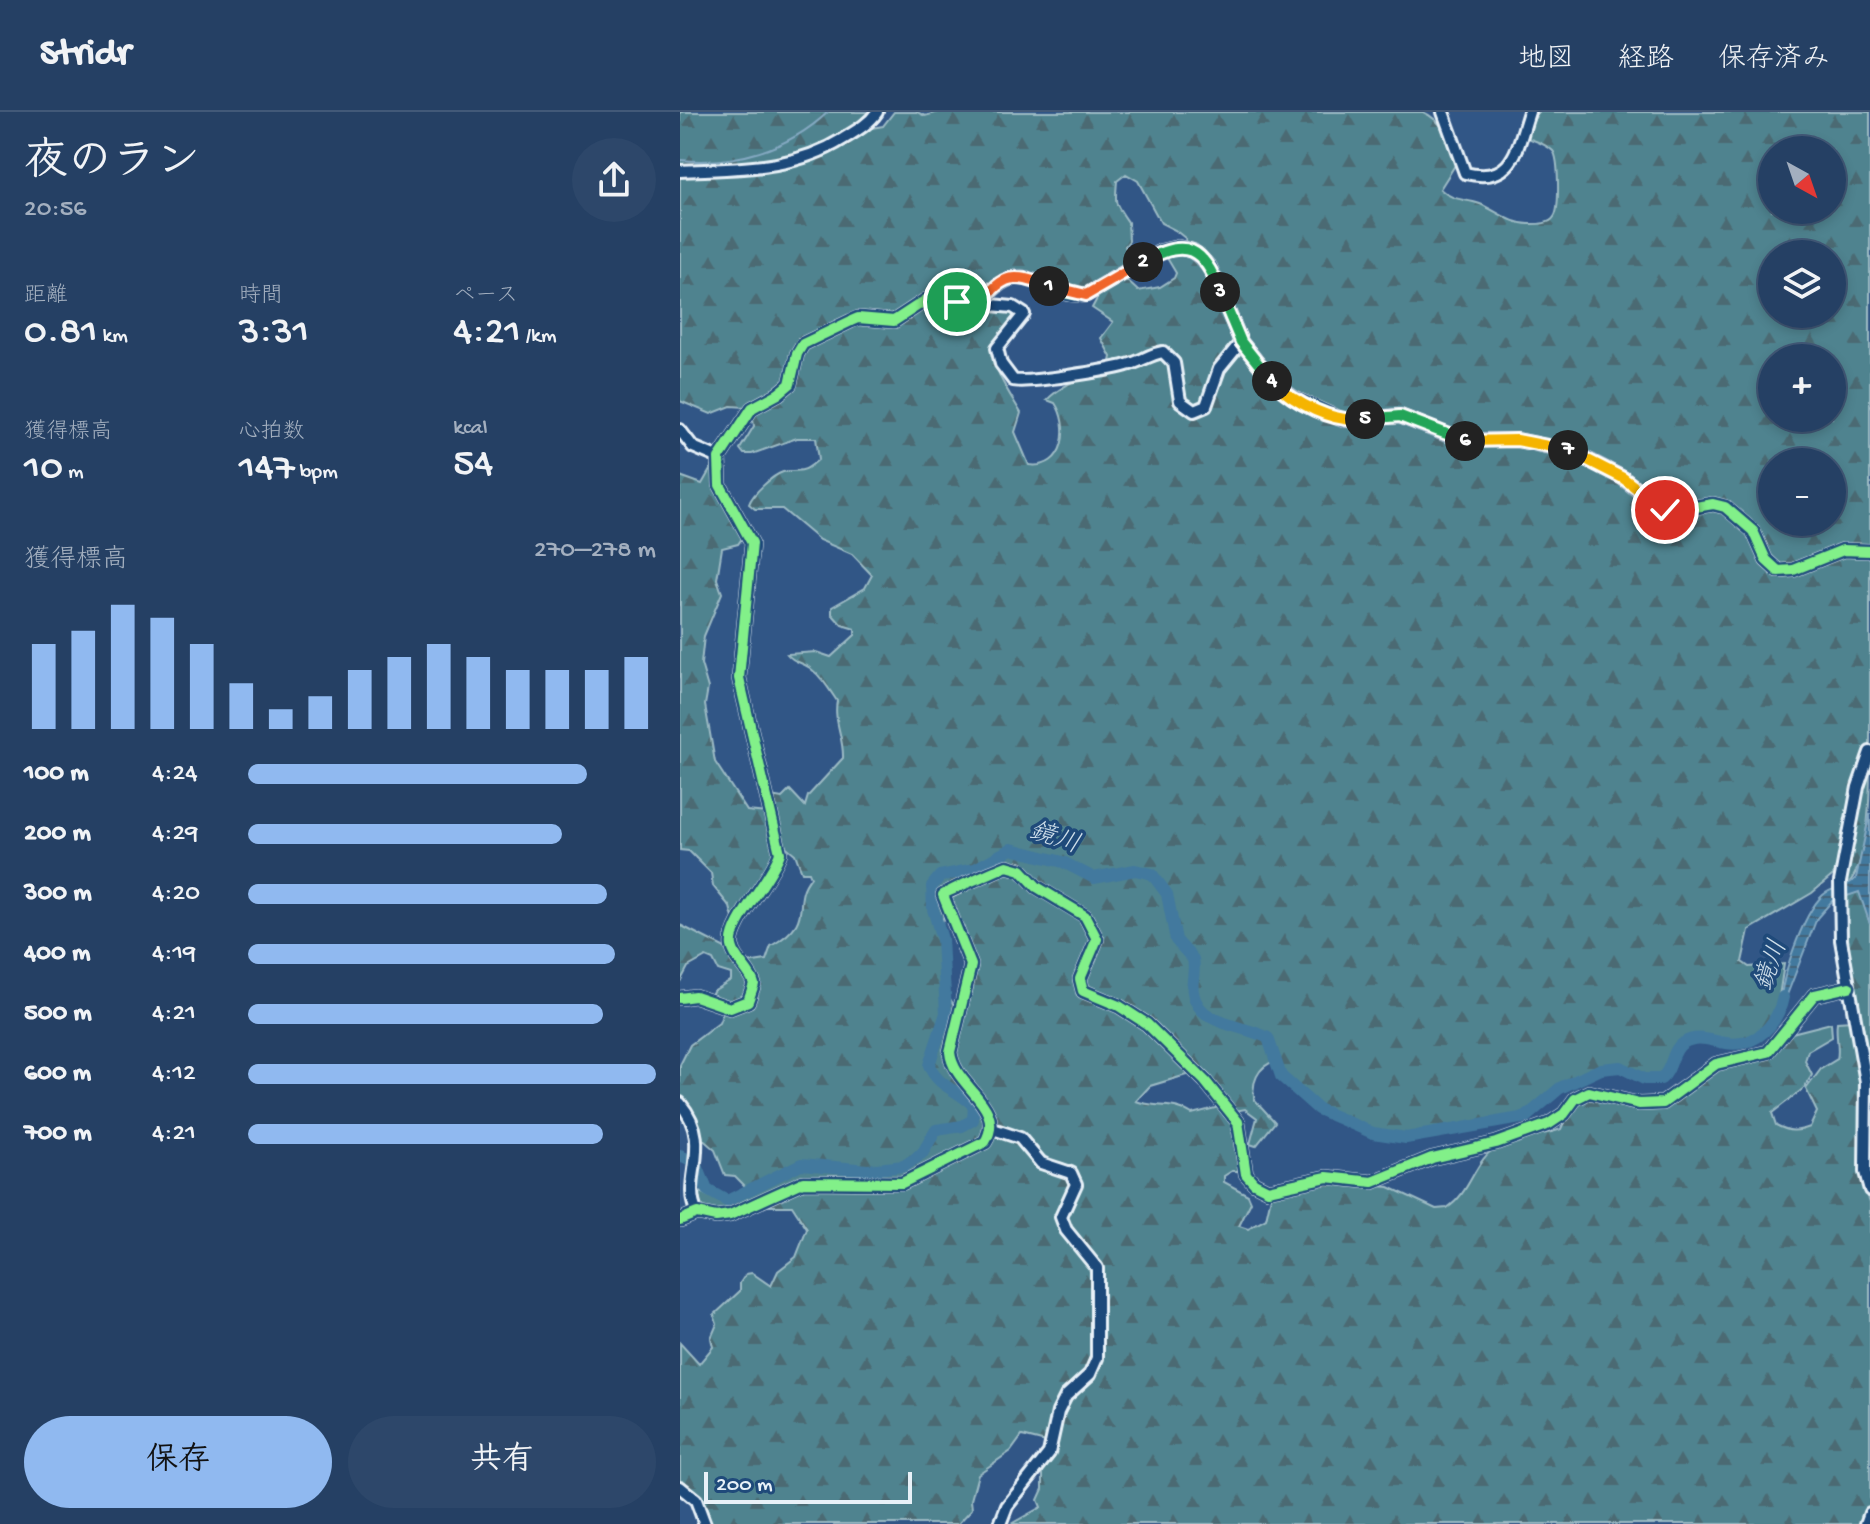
<!DOCTYPE html>
<html lang="ja">
<head>
<meta charset="utf-8">
<style>
  :root { --surface:#254064; --page:#2d476a; --text:#f1f3f6; --muted:#a3afbf; --line:#425978; --accent:#90b9f0 }
  body { margin:0; font-family:"Gochi Hand","Klee One",sans-serif; background:var(--page); color:var(--text); height:100vh; display:flex; flex-direction:column; font-size:30px; white-space:nowrap }
  * { box-sizing:border-box; margin:0 }
  p { font-size:26px; color:var(--muted) }
  .icon { flex:none; width:44px; height:44px; fill:none; stroke:currentColor; stroke-width:2; stroke-linecap:round; stroke-linejoin:round }
  .map { position:relative; flex:1; overflow:hidden }
  .panel { display:flex; flex-direction:column; background:var(--surface); width:680px }
  .panel>* { flex:none }
  .needle { width:52px; rotate:140deg }
  .controls { position:absolute; left:1078px; top:24px; display:grid; gap:16px }
  .controls a { display:grid; place-items:center; width:88px; height:88px; border-radius:50%; background:var(--surface); box-shadow:0 4px 12px #0003,0 0 0 2px var(--line); font-size:40px }
  .scale { position:absolute; left:24px; bottom:20px; width:208px; box-sizing:border-box; padding-left:8px; border:4px solid #e8f1f8; border-top:0; font-size:22px; line-height:28px; white-space:nowrap; color:#e8f1f8; -webkit-text-stroke:6px #1f4a7a; paint-order:stroke }
  .pin { position:absolute; display:grid; place-items:center; width:68px; height:68px; color:#fff; margin:-34px; border:4px solid #fff; border-radius:50%; box-shadow:0 2px 8px #0007 }
  .km { position:absolute; width:40px; height:40px; margin:-20px; border-radius:50%; background:#222; color:#fff; font-size:22px; line-height:40px; text-align:center }
  .round { display:grid; place-items:center; flex:none; width:84px; height:84px; border-radius:42px; background:var(--page) }
  .summary { display:flex; align-items:center; justify-content:space-between; height:136px; padding:0 24px }
  h1 { font-size:44px; font-weight:600; line-height:60px }
  .figures { display:grid; grid-template-columns:repeat(3,1fr); gap:12px; height:136px; padding:8px 24px }
  .figures div { display:grid; align-content:center }
  .figures b { font-size:40px; font-weight:600 }
  .figures small { font-size:22px; font-weight:400 }
  .figures p { font-size:22px }
  .chart { height:224px; padding:16px 24px }
  .chart p { display:flex; justify-content:space-between }
  .chart svg { width:100%; height:144px; margin-top:8px; stroke:var(--accent); stroke-width:6 }
  .button { display:flex; gap:16px; margin-top:auto; padding:16px 24px }
  .button a { flex:1; height:92px; border-radius:48px; background:var(--accent); color:#111; font-size:32px; font-weight:600; line-height:92px; text-align:center }
  .button a+a { background:var(--page); color:var(--text) }
  ul { padding:0 24px; list-style:none; font-size:26px }
  li { display:grid; grid-template-columns:128px 96px 1fr; align-items:center; height:60px }
  li i { height:20px; border-radius:10px; background:var(--accent) }
  header { display:flex; align-items:center; gap:48px; box-sizing:border-box; height:112px; padding:0 40px; background:var(--surface); border-bottom:2px solid var(--line) }
  header strong { font-size:38px }
  nav { display:flex; gap:44px; margin-inline-start:auto; font-size:28px }
  main { display:flex; flex:1; min-height:0 }
  .map>svg:first-child { display:block }
</style>
</head>
<body>
<header>
<strong>Stridr</strong>
<nav><a>地図</a><a>経路</a><a>保存済み</a></nav>
</header>
<main>
<section class="panel">
<div class="summary"><div><h1>夜のラン</h1><p>20:56</p></div><a class="round"><svg class="icon" aria-label="share" viewBox="0 0 24 24"><path d="M12 15V3M7 8l5-5 5 5M5 13v7h14v-7"/></svg></a></div>
<div class="figures">
<div><p>距離</p><b>0.81<small> km</small></b></div>
<div><p>時間</p><b>3:31</b></div>
<div><p>ペース</p><b>4:21<small> /km</small></b></div>
</div>
<div class="figures">
<div><p>獲得標高</p><b>10<small> m</small></b></div>
<div><p>心拍数</p><b>147<small> bpm</small></b></div>
<div><p>kcal</p><b>54</b></div>
</div>
<div class="chart"><p><span>獲得標高</span>270–278 m</p>
<svg viewBox="0 0 160 44" preserveAspectRatio="none"><path d="M5 44V18M15 44V14M25 44V6M35 44V10M45 44V18M55 44V30M65 44V38M75 44V34M85 44V26M95 44V22M105 44V18M115 44V22M125 44V26M135 44V26M145 44V26M155 44V22"/></svg>
</div>
<ul>
<li><b>100 m</b>4:24<i style="width:83%"></i></li>
<li><b>200 m</b>4:29<i style="width:77%"></i></li>
<li><b>300 m</b>4:20<i style="width:88%"></i></li>
<li><b>400 m</b>4:19<i style="width:90%"></i></li>
<li><b>500 m</b>4:21<i style="width:87%"></i></li>
<li><b>600 m</b>4:12<i style="width:100%"></i></li>
<li><b>700 m</b>4:21<i style="width:87%"></i></li>
</ul>
<div class="button"><a>保存</a><a>共有</a></div>
</section>
<div class="map">
<svg width="1190" height="1412" viewBox="0 0 1190 1412">
  <defs>
    <pattern id="forest-firs" width="22" height="20" patternUnits="userSpaceOnUse" patternTransform="scale(2)"><rect width="22" height="20" fill="#4f838f"/><path d="M5 1l3.5 6h-7zM16 11l3.5 6h-7z" fill="#4b6b73"/></pattern>
    <pattern id="water-rules" width="6" height="5" patternUnits="userSpaceOnUse" patternTransform="scale(2)"><rect width="6" height="5" fill="#42799e"/><path d="M0 2.5h6" fill="none" stroke="#446378"/></pattern>
  </defs>
  <rect width="100%" height="100%" fill="#315686"/>
  <filter id="ink" filterUnits="userSpaceOnUse"><feTurbulence type="fractalNoise" baseFrequency=".0125" numOctaves="2"/><feDisplacementMap in="SourceGraphic" scale="16" xChannelSelector="R" yChannelSelector="G"/><feConvolveMatrix kernelMatrix="1 2 1 2 8 2 1 2 1" color-interpolation-filters="sRGB"/></filter>
  <g filter="url(#ink)">
    <g fill="url(#forest-firs)" stroke="#9cbac4" stroke-width="2" fill-rule="evenodd">
      <path d="M0,0H193C144,55 67,52 0,56Z"/>
      <path d="M214,0H237L245,4L259,0H743C764,9 770,29 777,50L760,77C774,90 784,86 800,92C817,99 832,113 851,112C859,112 870,112 874,105C880,98 879,45 873,39C866,32 853,28 845,25L858,0H1190V437L1104,456L1088,448L1076,416L1049,394L985,396L896,338L782,326L718,299L666,305L612,281L567,232L530,150L507,133L505,126L495,118L481,111L458,69L446,62L437,69C435,94 434,89 448,110L449,129L445,134L451,152L403,179L395,177L382,160L357,165L328,162L310,173L304,167L287,169V178L282,187L248,182L215,206L184,202L124,227L115,235L104,273L66,295L51,294L31,302L0,289V62L94,58L186,17L203,14ZM1092,38H1152V98H1092ZM1092,142H1152V202H1092ZM1092,246H1152V306H1092ZM1092,350H1152V410H1092Z"/>
      <polygon points="493,140 508,140 527,156 555,230 524,294 507,294 493,243 429,254 431,245 421,226 433,210 412,196 419,183 444,166 458,179 480,175 494,166 496,161 487,146"/>
      <path d="M262,188L285,197L340,200C305,249 311,251 341,301L335,320L349,353C386,358 390,313 375,291L367,288C387,265 462,239 491,248L495,281L519,301L541,259L557,240H562L596,279L652,307H709L770,328L879,338L939,367L973,396L1043,398L1071,421L1085,454L1093,461L1160,442L1190,443V634L1180,655L1158,759L1132,781L1069,818L1062,850L1069,855L1104,852L1096,904L1086,916L1060,929L1027,923L996,931L988,954L979,963C958,969 944,948 921,954C902,960 877,971 863,986C857,992 855,999 846,1003C822,1013 793,1011 768,1015C754,1018 742,1026 727,1025C685,1020 611,991 595,949C578,954 570,972 575,988L595,1010L576,1034L570,1032L577,1006L565,997L555,999L498,935L468,909L408,879L404,870L421,826L408,799L358,772L343,754L322,750L299,765L265,774L260,782L264,802L259,826L262,873L276,897L268,951L275,968L300,993L306,1012L302,1028L227,1067H125L107,1071L46,1100L19,1098L13,1077L48,1093L89,1071L91,1066L67,1076L55,1064L45,1063L35,1038L20,1025L10,998L0,986V953L10,933L39,911L44,898C64,903 75,891 78,873L67,851L86,848L91,834C138,807 109,792 131,765L129,760H122L115,742L103,732L91,684L102,686L110,678L125,694L128,684L163,646C164,626 153,608 157,589C149,577 142,565 130,556C122,550 114,551 107,542L136,540L151,545L175,523V517L162,513L152,502V495L185,476L192,463L172,442L139,428L102,397H75L69,392C72,382 93,363 103,360C122,356 120,364 139,347L136,326H117L72,342H64L60,337L74,314L72,301L114,273L123,237L178,211L204,215L218,212L246,191Z"/>
      <polygon points="34,351 36,375 66,421 58,432 42,436 37,467 42,481 24,524 21,552 28,576 25,593 35,650 67,699 87,701 96,745 54,810 50,795 33,774 31,761 9,739 0,738 0,364 22,372"/>
      <path d="M1190,648C1190,680 1190,759 1163,776L1176,695Z"/>
      <path d="M323,758C356,763 397,796 413,826L396,868L403,885L437,896L464,914L513,961L470,974L456,989C476,997 493,989 512,1002L539,995L553,1010L562,1059H552L544,1064V1070L568,1083L571,1090L559,1114L568,1117L586,1107L591,1085L596,1081L642,1069L709,1075L756,1097L767,1096C792,1080 793,1048 819,1033C839,1022 865,1024 881,1017L886,1006L906,985L974,996L1029,960L1089,944L1108,922L1151,911L1152,925L1128,939L1125,949L1132,963L1124,976L1092,1001L1096,1013C1109,1020 1117,1020 1130,1015L1137,1000L1126,977L1141,957L1157,947C1160,937 1155,924 1157,910L1172,909L1184,971V1073L1190,1090V1396L1183,1412H331L361,1395L358,1388L363,1377V1355L375,1335L383,1297L420,1241L421,1157L413,1141L389,1116L386,1104L398,1078L396,1060L383,1051L364,1048L340,1020L314,1012L274,947C276,915 297,886 294,854C292,827 268,808 268,782L302,771Z"/>
      <polygon points="1177,779 1181,782 1190,812 1190,971 1165,826 1164,784"/>
      <polygon points="0,813 49,838 69,870 66,885 53,892 30,885 33,879 51,868 51,862 38,858 33,848 26,845 8,855 0,870"/>
      <path d="M313,1021C339,1028 379,1047 392,1072C378,1098 376,1109 390,1135L401,1139L415,1158L414,1245L406,1261L388,1277L370,1331L342,1324L331,1339L298,1362L291,1388L292,1397L278,1412H30L22,1392L0,1370V1231L19,1252L33,1235L31,1226L37,1212L34,1203L60,1179V1171L66,1162L72,1161L91,1174L98,1159L116,1145L127,1117L112,1094H80L123,1074L227,1073L300,1038Z"/>
    </g>
    <path fill="url(#water-rules)" stroke="#84a9c2" stroke-width="2" d="M1190,701V812L1179,780L1152,789L1137,806L1100,901C1097,875 1123,801 1143,783C1153,774 1167,776 1176,766Z"/>
    <g fill="none" stroke-linecap="round" stroke-linejoin="round">
      <path stroke="#84a9c2" stroke-width="2" d="M0,48C54,53 108,38 148,0"/>
      <path stroke="#42799e" stroke-width="12" d="M0,1044L16,1051L27,1078L47,1089L121,1052L188,1058L224,1054L242,1042L256,1018L282,1014L293,1008L294,994C279,978 257,975 249,953L266,901L262,827L253,797L252,774L260,764L295,757L331,737L383,750L414,766L455,758L472,762L487,782L496,828L513,847C516,858 511,869 513,880C518,914 565,913 588,926L601,964L638,997L693,1021L726,1026L846,1005L880,976L921,957L940,955L964,967H981C993,957 991,938 1003,931C1018,922 1031,929 1046,931C1077,936 1098,911 1103,885"/>
      <g stroke="#e8f1f8" stroke-width="16">
        <g id="minor">
          <path d="M763,0L785,61C834,73 837,36 849,0"/>
          <path d="M0,59C58,56 112,59 163,27C176,19 189,12 197,0"/>
          <path d="M300,192L333,195L344,202L317,236L321,252L333,268C345,272 430,258 447,253C460,250 470,242 483,240L494,251L500,289L514,299L526,294L539,257L561,230"/>
          <polyline points="0,318 13,335 39,346"/>
          <polyline points="1190,640 1178,675 1160,770 1161,828 1186,970 1185,1060 1190,1078"/>
          <path d="M0,886L15,884L50,896L68,889L74,872C70,858 55,849 52,834C48,812 92,767 100,741L59,566L72,431L40,373L39,346L72,296L98,282L110,272L117,242L123,232L171,209L178,206L214,209L246,188L257,184L300,192C345,136 356,186 406,183L481,139L498,135L513,139L530,155L561,230L595,272L614,286L663,308L720,304L780,328H837L894,340L943,366L980,397L992,399L1033,392L1045,395L1073,419L1086,448L1098,459L1113,458L1163,438L1190,439"/>
          <path d="M0,991C35,1033 0,1067 17,1101"/>
          <polyline points="310,1016 340,1026 361,1051 391,1061 396,1072 381,1105 386,1118 417,1156 417,1246 410,1262 386,1284 378,1300 369,1341 327,1394 320,1412"/>
          <path d="M0,1108L17,1101L36,1105L50,1103L123,1070L222,1071L305,1030C327,993 273,975 270,940L291,853L263,783C265,780 319,757 327,754L341,758L357,775L405,804L417,827L400,867L403,879L439,894L467,912L525,969L558,1010L566,1062L574,1071L588,1078L647,1065L693,1070L752,1046L816,1031L869,1012L884,1002L895,987L909,980L959,992L983,991L1036,952L1088,940L1134,883L1169,875"/>
          <polyline points="0,1375 16,1388 25,1412"/>
          <polyline points="1186,1412 1190,1401"/>
        </g>
      </g>
      <use href="#minor" stroke="#1f4a7a" stroke-width="10"/>
      <g stroke="#1f4a7a" stroke-width="15">
        <g id="cycleway">
          <path d="M0,886L15,884L50,896L68,889L74,872C70,858 55,849 52,834C48,812 92,767 100,741L59,566L72,431L40,373L39,346L72,296L98,282L110,272L117,242L123,232L171,209L178,206L214,209L246,188L257,184L300,192C345,136 356,186 406,183L481,139L498,135L513,139L530,155L561,230L595,272L614,286L663,308L720,304L780,328H837L894,340L943,366L980,397L992,399L1033,392L1045,395L1073,419L1086,448L1098,459L1113,458L1163,438L1190,439"/>
          <path d="M0,1108L17,1101L36,1105L50,1103L123,1070L222,1071L305,1030C327,993 273,975 270,940L291,853L263,783C265,780 319,757 327,754L341,758L357,775L405,804L417,827L400,867L403,879L439,894L467,912L525,969L558,1010L566,1062L574,1071L588,1078L647,1065L693,1070L752,1046L816,1031L869,1012L884,1002L895,987L909,980L959,992L983,991L1036,952L1088,940L1134,883L1169,875"/>
        </g>
      </g>
      <use href="#cycleway" stroke="#82f089" stroke-width="10"/>
    </g>
  </g>
  <g fill="none" stroke-linecap="round" stroke-linejoin="round" filter="url(#ink)">
    <g stroke="#fff" stroke-width="16">
      <path id="split-1" d="M277,190L300,192C326,160 332,162 369,174"/>
    </g>
    <g stroke="#fff" stroke-width="16">
      <polyline id="split-2" points="369,174 406,183 463,150"/>
    </g>
    <g stroke="#fff" stroke-width="16">
      <path id="split-3" d="M463,150C505,125 524,135 540,180"/>
    </g>
    <g stroke="#fff" stroke-width="16">
      <polyline id="split-4" points="540,180 561,230 592,269"/>
    </g>
    <g stroke="#fff" stroke-width="16">
      <path id="split-5" d="M592,269C614,291 654,312 685,307"/>
    </g>
    <g stroke="#fff" stroke-width="16">
      <polyline id="split-6" points="685,307 720,304 785,329"/>
    </g>
    <g stroke="#fff" stroke-width="16">
      <polyline id="split-7" points="785,329 837,328 888,338"/>
    </g>
    <g stroke="#fff" stroke-width="16">
      <polyline id="split-8" points="888,338 943,366 985,398"/>
    </g>
    <use href="#split-1" stroke="#f0652b" stroke-width="10"/>
    <use href="#split-2" stroke="#f0652b" stroke-width="10"/>
    <use href="#split-3" stroke="#22a559" stroke-width="10"/>
    <use href="#split-4" stroke="#22a559" stroke-width="10"/>
    <use href="#split-5" stroke="#f5b400" stroke-width="10"/>
    <use href="#split-6" stroke="#22a559" stroke-width="10"/>
    <use href="#split-7" stroke="#f5b400" stroke-width="10"/>
    <use href="#split-8" stroke="#f5b400" stroke-width="10"/>
  </g>
  <g text-anchor="middle" dominant-baseline="central" stroke-width="7" stroke-linejoin="round" paint-order="stroke">
    <g font-size="26" font-style="italic" fill="#cfdfea" stroke="#1f4a7a">
      <text transform="translate(374 728) rotate(18)">鏡川</text>
      <text transform="translate(1093 854) rotate(-71)">鏡川</text>
    </g>
  </g>
</svg>
<div class="controls">
<a><svg class="needle" viewBox="-14 -14 28 28"><path d="M0-13l5 13h-10z" fill="#e53935"/><path d="M0 13l5-13h-10z" fill="#a3afbf"/></svg></a>
<a><svg class="icon" aria-label="layers" viewBox="0 0 24 24"><path d="M12 4l9 5-9 5-9-5zM3 14l9 5 9-5"/></svg></a>
<a>+</a>
<a>−</a>
</div>
<div class="scale">200 m</div>
<div class="pin" style="left:277px;top:190px;background:#1e9e55"><svg class="icon" aria-label="arrive" viewBox="0 0 24 24"><path d="M6 21V4h12l-3 4 3 4H6"/></svg></div>
<div class="pin" style="left:985px;top:398px;background:#d93025"><svg class="icon" aria-label="check" viewBox="0 0 24 24"><path d="M5 12l5 5 9-10"/></svg></div>
<b class="km" style="left:369px;top:174px">1</b>
<b class="km" style="left:463px;top:150px">2</b>
<b class="km" style="left:540px;top:180px">3</b>
<b class="km" style="left:592px;top:269px">4</b>
<b class="km" style="left:685px;top:307px">5</b>
<b class="km" style="left:785px;top:329px">6</b>
<b class="km" style="left:888px;top:338px">7</b>
</div>
</main>
</body>
</html>
